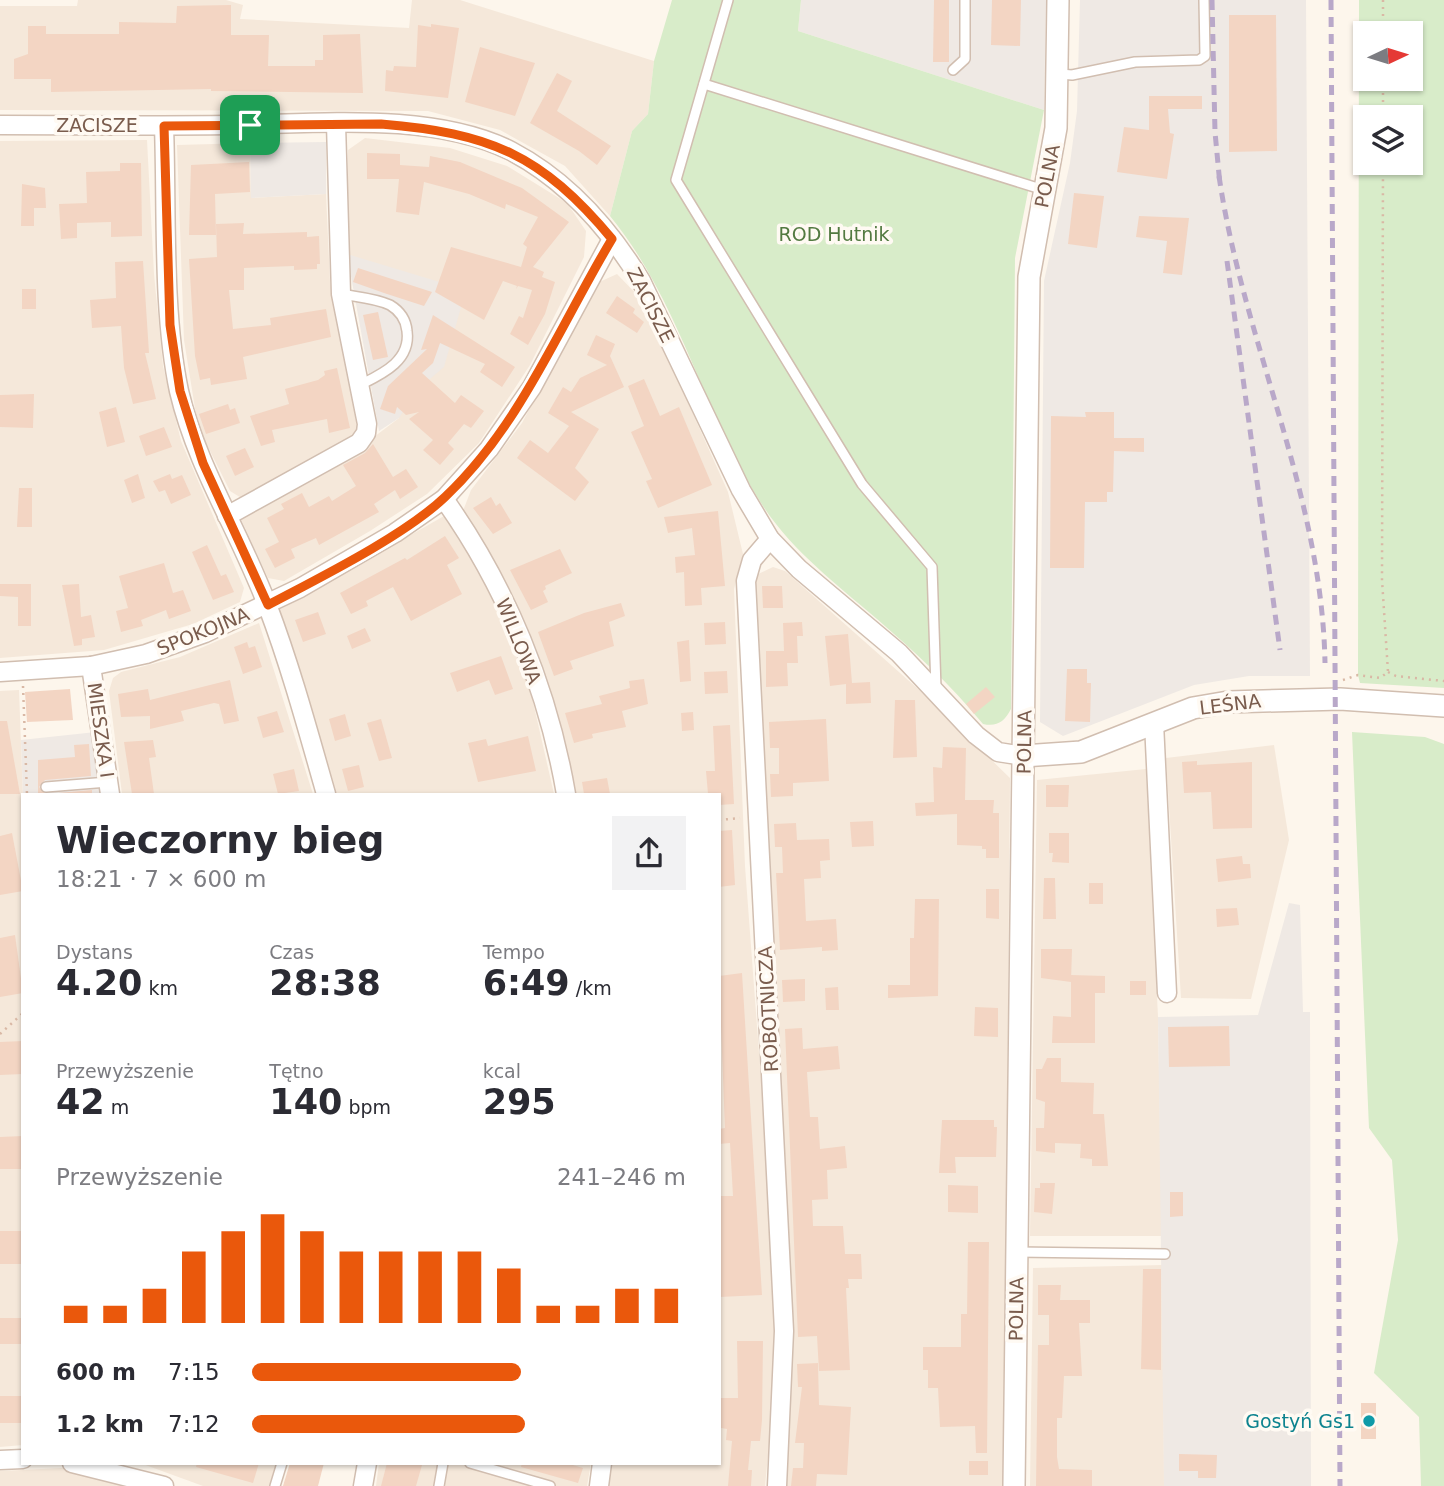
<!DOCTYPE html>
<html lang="pl">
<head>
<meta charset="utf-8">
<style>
  :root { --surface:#fff; --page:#f2f2f3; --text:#2b2b33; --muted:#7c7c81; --accent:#ea580c }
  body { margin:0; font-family:"DejaVu Sans",sans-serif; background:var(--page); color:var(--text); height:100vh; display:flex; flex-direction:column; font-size:26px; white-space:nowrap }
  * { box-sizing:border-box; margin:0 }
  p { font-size:23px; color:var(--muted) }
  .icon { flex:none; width:38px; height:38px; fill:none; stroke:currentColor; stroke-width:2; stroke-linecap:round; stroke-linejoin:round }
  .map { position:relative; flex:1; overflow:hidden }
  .details { position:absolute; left:21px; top:793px; width:700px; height:672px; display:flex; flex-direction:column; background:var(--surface); border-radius:0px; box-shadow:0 2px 5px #0004 }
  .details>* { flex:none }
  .needle { width:46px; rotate:86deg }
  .controls { position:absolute; left:1353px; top:21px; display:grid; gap:14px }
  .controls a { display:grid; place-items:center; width:70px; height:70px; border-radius:0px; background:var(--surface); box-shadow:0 2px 5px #0004; font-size:35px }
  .pin { position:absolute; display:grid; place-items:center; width:60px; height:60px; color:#fff; margin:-30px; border-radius:14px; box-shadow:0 4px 10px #0006 }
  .round { display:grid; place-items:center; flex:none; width:74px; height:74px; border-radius:0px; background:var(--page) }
  .headline { display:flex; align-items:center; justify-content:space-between; height:119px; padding:0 35px }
  h1 { font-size:38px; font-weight:700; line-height:52px }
  .metrics { display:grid; grid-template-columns:repeat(3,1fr); gap:10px; height:119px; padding:7px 35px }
  .metrics div { display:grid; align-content:center }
  .metrics b { font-size:35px; font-weight:700 }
  .metrics small { font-size:19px; font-weight:400 }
  .metrics p { font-size:19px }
  .chart { height:196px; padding:14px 35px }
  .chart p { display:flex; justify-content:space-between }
  .chart svg { width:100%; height:126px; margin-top:7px; stroke:var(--accent); stroke-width:6 }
  ul { padding:0 35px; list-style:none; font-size:23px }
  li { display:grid; grid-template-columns:112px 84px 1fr; align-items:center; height:52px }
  li i { height:18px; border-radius:9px; background:var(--accent) }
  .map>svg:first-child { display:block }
</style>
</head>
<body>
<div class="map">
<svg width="1444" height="1486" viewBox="0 0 1444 1486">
  <rect width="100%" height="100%" fill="#fdf6ec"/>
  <g fill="#f5e8da">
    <polygon points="78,0 226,0 243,5 240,19 409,28 412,0 460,0 654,61 648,114 632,131 610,216 565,166 500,130 428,111 0,110 0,6 77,6"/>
    <polygon points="365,138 450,148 507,166 567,203 586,231 584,257 530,365 479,443 427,494 370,531 284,581 268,578 240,517 370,440 399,418 347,254 348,150"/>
    <polygon points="147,140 154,274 163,366 181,441 244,588 240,602 193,624 104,650 0,658 0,141"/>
    <polygon points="250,143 251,198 326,194 330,282 358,432 243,499 230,491 198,427 184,340 177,145"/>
    <polygon points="617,274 642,300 728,492 743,554 734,589 745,866 780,1333 765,1486 605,1486 609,1463 719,1463 719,794 572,794 557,714 527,627 463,511 471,490 522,423 595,284"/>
    <polygon points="444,516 480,573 528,680 554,794 335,794 279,610"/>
    <polygon points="773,567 785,571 917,688 1010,778 1004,1486 785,1486 792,1351 754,576"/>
    <polygon points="259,623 313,794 122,794 109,691 113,678 121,672 180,657"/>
    <polygon points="19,690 23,798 23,1445 0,1447 0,691"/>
    <polygon points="1274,745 1289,840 1251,999 1181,998 1166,758"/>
    <polygon points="1146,769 1158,1017 1162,1236 1030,1236 1037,780"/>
    <polygon points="1163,1265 1164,1486 1030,1486 1033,1268"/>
    <polygon points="140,1463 276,1463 269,1486 203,1486"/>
    <polygon points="379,1463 591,1463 587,1486 376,1486"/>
    <polygon points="62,1468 120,1483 120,1486 0,1486 0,1471"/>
  </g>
  <g fill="#efe9e4">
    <polygon points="801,0 1046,0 1044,110 798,31"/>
    <polygon points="1080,0 1306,0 1310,676 1249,676 1194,685 1063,736 1040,722 1044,281 1070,163 1077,111"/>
    <polygon points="326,142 326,194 251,198 250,143"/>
    <polygon points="347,254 466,290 444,367 417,390 399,418 379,431"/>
    <polygon points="96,732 103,794 23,794 23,798 21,740"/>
    <polygon points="1289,903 1300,905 1303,1012 1310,1012 1311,1486 1164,1486 1158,1017 1258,1015"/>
  </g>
  <g fill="#d8ecc9" fill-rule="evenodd">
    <path d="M672,0H801L798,31L1044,110L1015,258L1011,709C1004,722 997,727 983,724C951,685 915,652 877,619C835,583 791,550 761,503C702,411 680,301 610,216L632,131L648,114L654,61Z"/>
    <path d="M1359,0H1444V688L1360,683L1358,675ZM1365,33H1410V79H1365ZM1365,117H1410V163H1365Z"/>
    <polygon points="1352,732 1425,737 1444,744 1444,1486 1421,1486 1419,1417 1374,1373 1398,1240 1392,1160 1369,1128"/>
  </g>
  <g fill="#f3d5c3">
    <polygon points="934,0 949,0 949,62 933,62"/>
    <polygon points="992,0 1021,0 1020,46 991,45"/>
    <polygon points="231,5 231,35 269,35 268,66 315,66 315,60 323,60 323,35 360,34 363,93 211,91 211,89 51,92 51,79 14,79 14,59 28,54 28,26 46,26 46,34 119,34 119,22 176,23 177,6"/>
    <polygon points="1229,15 1276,15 1277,151 1229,152"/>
    <polygon points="431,24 459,28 448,98 385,91 386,70 393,71 394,66 416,67 418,25 431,27"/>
    <polygon points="480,47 535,63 515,116 465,102"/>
    <polygon points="557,73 572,81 557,111 611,146 597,165 579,151 530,123"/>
    <polygon points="1149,96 1202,96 1202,109 1168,109 1170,133 1174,134 1167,179 1117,172 1124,127 1149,130"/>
    <polygon points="367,153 400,154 400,165 429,167 430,156 460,162 522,188 569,222 533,267 544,272 542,277 555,282 545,314 528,345 510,334 519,316 523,318 532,290 518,286 516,289 517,286 503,281 484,320 435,292 451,247 521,267 527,247 523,244 538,217 506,204 505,209 469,194 424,182 419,215 396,212 399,179 367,179"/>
    <polygon points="249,162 250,192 215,194 216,235 189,235 191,165"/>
    <polygon points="120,163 141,163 142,236 111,237 111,222 77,223 77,238 61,239 59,204 87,203 86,172 120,171"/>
    <polygon points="22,184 45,188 46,208 34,208 34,226 21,226"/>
    <polygon points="1074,193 1104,196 1097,248 1068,244"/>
    <polygon points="1139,216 1189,218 1182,275 1163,273 1167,241 1136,237"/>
    <polygon points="244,223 243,234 307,232 307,237 319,236 320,264 317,264 317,269 294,270 294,266 244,268 244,290 229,290 233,329 271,325 270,318 326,309 331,337 243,357 247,379 211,385 210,378 200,380 195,356 189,259 217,257 216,224"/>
    <polygon points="143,261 149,353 145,353 156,399 133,404 124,368 121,326 92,328 90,300 116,298 115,262"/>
    <polygon points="358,268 432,292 424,306 384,293 353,282"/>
    <rect x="22" y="289" width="14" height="20"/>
    <polygon points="617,296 635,309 633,313 644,322 637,333 606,313"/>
    <polygon points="378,312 388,357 373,360 363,315"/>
    <polygon points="433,315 515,367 502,387 480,372 485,364 440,343 433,363 422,373 455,403 461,395 484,411 471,428 464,424 448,443 454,449 440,465 423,450 433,440 409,419 419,412 406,415 397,407 395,414 380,409 388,386 427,349 421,350"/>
    <polygon points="596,335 615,344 610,356 624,387 571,412 599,429 575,468 589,482 575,501 517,458 530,440 548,453 569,426 548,413 563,387 571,392 580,378 607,365 587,355"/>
    <polygon points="337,368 350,428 329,433 327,419 272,430 275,442 261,446 250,416 289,404 285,389 318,380 325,375 324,371"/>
    <polygon points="644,379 660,416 679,407 712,485 658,508 646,481 652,479 631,432 644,426 628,386"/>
    <polygon points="34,394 33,428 0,427 0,395"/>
    <polygon points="228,404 230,410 235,408 240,423 206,434 199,414"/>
    <polygon points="116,407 125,442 107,447 99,412"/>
    <polygon points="1085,412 1114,412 1114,438 1144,438 1144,452 1114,451 1113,492 1107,492 1107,502 1085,502 1084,568 1050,568 1051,416 1086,417"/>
    <polygon points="164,427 172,447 146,456 139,436"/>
    <polygon points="373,444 393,477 406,469 418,487 400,499 395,490 374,504 379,512 319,545 316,538 291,549 295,558 275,568 265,549 279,542 267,518 284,509 281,504 302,493 309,507 329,496 332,501 356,486 343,465 365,453"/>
    <polygon points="245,448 254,467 235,476 226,456"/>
    <polygon points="138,474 145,498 132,503 124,480"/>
    <polygon points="170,474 172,479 182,475 191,495 171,504 165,490 159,492 153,481"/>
    <polygon points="19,488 32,488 32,527 17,527"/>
    <polygon points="491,497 496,506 500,503 512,523 493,534 473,508"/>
    <polygon points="718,511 725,586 701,588 702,605 685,606 684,572 676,573 675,557 695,555 692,528 668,533 664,517"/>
    <polygon points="445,536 459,558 447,565 462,594 411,621 393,587 366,601 368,606 351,614 340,593 405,558 407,560"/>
    <polygon points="207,545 221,576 226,574 234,592 213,600 192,552"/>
    <polygon points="560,549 572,573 545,586 546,589 543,591 548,602 531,610 510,570"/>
    <polygon points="164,563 173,593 183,590 191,611 169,619 166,610 141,620 143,626 121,632 116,611 128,608 119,576"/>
    <polygon points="0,584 31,584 31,626 18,626 18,597 0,596"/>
    <polygon points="79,584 81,617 91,615 95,637 82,639 82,645 74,646 62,585"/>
    <polygon points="762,586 782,586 783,608 763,608"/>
    <polygon points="621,603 625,616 609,622 614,646 570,661 573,669 554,676 538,632 584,613"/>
    <polygon points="318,612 326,634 303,642 295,620"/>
    <polygon points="725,622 726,644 705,645 704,623"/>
    <polygon points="802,622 803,636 797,636 798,663 787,663 788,686 766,687 766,651 784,651 783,623"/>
    <polygon points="365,628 371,641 352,649 347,636"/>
    <polygon points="848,634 852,683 870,682 871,703 846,704 846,684 830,686 825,636"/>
    <polygon points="689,640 691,681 680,682 677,642"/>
    <polygon points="247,642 249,648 255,646 262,667 243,674 234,647"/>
    <polygon points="501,656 513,689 495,695 489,680 457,692 450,673"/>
    <polygon points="1067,669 1087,669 1087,683 1091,683 1090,722 1065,721"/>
    <polygon points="727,671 728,693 705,694 704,672"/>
    <polygon points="644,679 648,704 622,711 626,727 592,734 593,738 574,743 565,713 602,704 599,696 630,688 629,681"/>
    <polygon points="230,680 239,721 224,724 219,704 214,703 181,711 184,721 150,729 150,716 121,717 118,694 148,689 150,700"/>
    <polygon points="986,687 995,697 974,714 966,704"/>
    <polygon points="70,689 73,720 27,722 25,692"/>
    <polygon points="895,700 915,700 917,757 893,758"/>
    <polygon points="277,711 284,732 263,738 257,717"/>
    <polygon points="693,712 694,730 682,731 681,713"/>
    <polygon points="345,714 351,736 335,741 329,719"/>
    <polygon points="381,719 392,758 379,761 367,723"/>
    <polygon points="826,719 829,781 793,783 793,796 771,797 770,774 779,774 779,748 770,748 769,722"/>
    <polygon points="0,721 7,721 20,794 0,794"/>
    <polygon points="730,725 734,804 719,805 719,794 708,794 706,771 715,771 713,726"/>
    <polygon points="528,736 536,771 478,782 468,743 486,739 488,746"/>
    <polygon points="153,740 156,757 149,758 154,794 132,794 124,742"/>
    <polygon points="89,744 91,776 45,780 39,787 46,794 92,790 92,794 38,794 38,760 75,757 74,745"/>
    <polygon points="943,747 966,748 965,800 994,800 993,813 999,813 999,858 986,858 986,849 982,849 982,846 957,845 957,814 916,816 915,803 934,802 933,767 942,768"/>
    <polygon points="1197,761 1197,765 1252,762 1252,828 1213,829 1211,792 1184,793 1182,762"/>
    <polygon points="359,765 364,787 348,791 342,769"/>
    <polygon points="294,769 299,791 278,794 273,774"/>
    <polygon points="607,778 610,794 584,794 582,782"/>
    <polygon points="1046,785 1069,785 1068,807 1046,807"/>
    <polygon points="873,821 874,846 852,847 850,822"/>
    <polygon points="796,823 797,840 829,839 830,860 820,861 821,878 804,879 806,921 836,919 838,950 822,951 822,947 780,950 776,873 783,873 782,847 775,847 774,824"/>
    <polygon points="732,830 735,885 719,887 719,831"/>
    <polygon points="12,833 23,891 0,895 0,836"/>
    <polygon points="1049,833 1069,833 1069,863 1052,862 1053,853 1049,853"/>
    <polygon points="1242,856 1243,864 1250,864 1251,878 1218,882 1216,859"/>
    <polygon points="1044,878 1055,878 1056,919 1043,919"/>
    <rect x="1089" y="883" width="14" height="21"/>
    <polygon points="986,889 999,889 999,919 986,918"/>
    <polygon points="915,899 939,899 938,996 888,998 888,985 910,985 910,938 914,938"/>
    <polygon points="1237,908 1239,925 1217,927 1216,909"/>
    <polygon points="15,935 23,993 0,997 0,938"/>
    <polygon points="1041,949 1072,949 1071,982 1041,978"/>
    <polygon points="742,973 762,1295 719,1297 719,1196 733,1196 730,1143 719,1144 719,1129 725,1128 719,976"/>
    <polygon points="1071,975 1105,976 1105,993 1095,993 1095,1043 1052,1043 1053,1016 1071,1017"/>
    <polygon points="805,979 805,1001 783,1002 782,980"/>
    <rect x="1130" y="981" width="16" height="14"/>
    <polygon points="838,987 839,1010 826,1010 825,988"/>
    <polygon points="975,1007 998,1008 998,1037 974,1036"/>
    <polygon points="1229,1026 1230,1066 1169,1067 1168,1027"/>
    <polygon points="802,1028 803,1049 838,1046 840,1069 807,1072 810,1117 818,1117 820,1149 845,1146 847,1168 827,1170 828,1199 812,1200 813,1226 843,1226 845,1254 861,1254 862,1279 848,1279 849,1288 846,1288 850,1370 819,1371 817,1336 798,1337 785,1029"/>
    <polygon points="23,1041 23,1074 0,1075 0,1042"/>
    <polygon points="1047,1058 1061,1058 1061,1082 1094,1083 1093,1114 1104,1114 1108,1166 1092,1166 1092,1159 1080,1158 1081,1144 1055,1143 1055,1153 1036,1151 1036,1128 1044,1128 1045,1102 1036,1099 1036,1069 1042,1069"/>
    <polygon points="942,1120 994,1120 994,1127 997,1127 996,1157 955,1157 956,1173 939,1173"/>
    <polygon points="23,1136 23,1169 0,1169 0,1137"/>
    <polygon points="1040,1183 1055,1183 1052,1214 1034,1212 1035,1188 1040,1188"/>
    <polygon points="948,1185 978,1186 978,1213 948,1212"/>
    <polygon points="1170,1192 1183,1192 1183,1216 1170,1217"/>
    <rect x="0" y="1231" width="23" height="33"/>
    <polygon points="968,1242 989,1242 987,1453 976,1453 975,1426 940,1427 938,1388 928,1388 928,1370 923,1370 923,1347 961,1347 961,1314 967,1314"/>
    <polygon points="1143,1269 1161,1269 1161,1370 1141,1369"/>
    <polygon points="1038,1285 1061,1285 1060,1300 1090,1300 1090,1323 1079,1323 1082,1376 1064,1376 1062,1418 1057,1418 1057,1457 1059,1469 1092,1470 1092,1486 1036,1486 1038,1345 1049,1345 1049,1315 1038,1315"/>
    <rect x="0" y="1318" width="23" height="26"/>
    <polygon points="737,1341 763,1341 762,1420 760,1441 751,1441 748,1470 752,1470 751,1486 728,1486 732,1441 726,1440 727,1429 721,1428 719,1417 719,1398 738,1398"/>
    <polygon points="818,1363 819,1405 851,1407 847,1475 817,1474 816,1486 791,1486 793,1468 803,1468 804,1443 795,1443 802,1387 798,1387 797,1364"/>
    <rect x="0" y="1396" width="23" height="27"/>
    <rect x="1361" y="1403" width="15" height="36"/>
    <polygon points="1179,1454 1217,1455 1216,1478 1198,1478 1198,1471 1179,1471"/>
    <rect x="969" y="1461" width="19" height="14"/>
    <polygon points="197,1463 259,1463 253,1483 196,1467"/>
    <polygon points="290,1463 324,1463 318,1486 283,1486"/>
    <polygon points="387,1463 422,1465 416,1486 381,1486"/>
    <polygon points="522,1463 566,1463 583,1468 578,1483 521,1467"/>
  </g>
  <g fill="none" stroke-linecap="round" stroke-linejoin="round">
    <g stroke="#d1beb0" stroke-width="12">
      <g id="service">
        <polyline points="728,0 676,180 862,484 932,567 936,689"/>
        <polyline points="953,70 965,59 965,0"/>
        <polyline points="1060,74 1072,75 1135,62 1199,60 1205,56 1204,0"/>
        <polyline points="704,84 1044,190"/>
        <path d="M341,294C357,297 375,298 390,305C400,311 406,320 407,331C411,361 382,374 360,385"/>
        <polyline points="46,787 108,782"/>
        <polyline points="1017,1252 1165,1254"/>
        <polyline points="470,1463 550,1486"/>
        <polyline points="275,1486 282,1463"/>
        <polyline points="439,1486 443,1463"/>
      </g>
    </g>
    <g stroke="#d1beb0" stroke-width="21">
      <g id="minor">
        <path d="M0,125C76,125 152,126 228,125C315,124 432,111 511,151C566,180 609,228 641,281L741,490L770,539L799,569L899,653L976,735L998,752L1023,756"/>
        <path d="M164,126C167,209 162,311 179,391C197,468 241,534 268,607C291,668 308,731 326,794"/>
        <path d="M444,499C506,586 548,689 566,794"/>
        <polyline points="227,516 359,443 366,433 367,424 341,294 336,124"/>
        <polyline points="770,539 752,560 746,581 784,1331 777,1486"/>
        <polyline points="91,666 110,794"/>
        <polyline points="0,672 91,666 146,654 205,633 300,588 395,533 444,499 489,449 532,387 612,239"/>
        <polyline points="1154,723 1167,993"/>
        <polyline points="0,1460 23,1459"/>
        <polyline points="72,1463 164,1486"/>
        <polyline points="363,1486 367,1463"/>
        <polyline points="599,1486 602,1463"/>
      </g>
    </g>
    <g stroke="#d1beb0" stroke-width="24">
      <g id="tertiary">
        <polyline points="1023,756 1081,752 1193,708 1228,702 1340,699 1444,706"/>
        <polyline points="1014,1486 1029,277 1056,128 1058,0"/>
      </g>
    </g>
    <g stroke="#d9b8a5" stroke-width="2.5" stroke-dasharray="2 5" stroke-linecap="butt">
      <polyline points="1383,0 1383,33"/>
      <polyline points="1383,79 1383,117"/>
      <polyline points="1388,672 1396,676 1444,681"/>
      <polyline points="1343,680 1358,675 1380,678 1388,672 1382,580 1383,163"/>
      <polyline points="23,686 27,794"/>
      <polyline points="719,820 740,818"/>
      <polyline points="0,1034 23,1013"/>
    </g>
    <use href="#service" stroke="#fff" stroke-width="9"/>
    <use href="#minor" stroke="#fff" stroke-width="18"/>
    <use href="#tertiary" stroke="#fff" stroke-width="21"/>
    <g stroke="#b9a8c9" stroke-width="5" stroke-dasharray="10 7" stroke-linecap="butt">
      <polyline points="1212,0 1215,132 1220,185"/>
      <polyline points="1331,0 1340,1486"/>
      <path d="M1219,176C1243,341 1322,494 1325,663"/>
      <polyline points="1227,261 1280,650"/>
    </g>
  </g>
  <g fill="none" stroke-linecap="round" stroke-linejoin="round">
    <g stroke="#fff" stroke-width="14">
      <path id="route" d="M381,124C490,133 541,154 612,239C559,327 521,425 445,497C404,536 319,578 268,605L203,463L180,391L170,325L164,126Z"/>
    </g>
    <use href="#route" stroke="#ea580c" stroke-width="9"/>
  </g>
  <circle fill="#0f9aa8" stroke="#fffaf3" stroke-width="2.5" cx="1369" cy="1421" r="7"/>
  <g text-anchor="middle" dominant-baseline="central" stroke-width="7" stroke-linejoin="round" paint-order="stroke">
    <g font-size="19" fill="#7a5c4d" stroke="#fffaf3">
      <text x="97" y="125">ZACISZE</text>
      <text transform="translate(1047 176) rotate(-79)">POLNA</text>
      <text transform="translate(651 305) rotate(63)">ZACISZE</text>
      <text transform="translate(203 631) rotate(-22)">SPOKOJNA</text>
      <text transform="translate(519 641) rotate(68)">WILLOWA</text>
      <text transform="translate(1230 704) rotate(-7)">LEŚNA</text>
      <text transform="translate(101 730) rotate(82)">MIESZKA I</text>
      <text transform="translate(1024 742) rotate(-89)">POLNA</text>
      <text transform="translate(768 1009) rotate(-93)">ROBOTNICZA</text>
      <text transform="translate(1016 1309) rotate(-89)">POLNA</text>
    </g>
    <g font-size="19" fill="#537a41" stroke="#fffaf3">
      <text x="834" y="234">ROD Hutnik</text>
    </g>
    <g font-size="19" fill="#0d838f" stroke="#fffaf3" text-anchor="end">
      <text x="1355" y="1421">Gostyń Gs1</text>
    </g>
  </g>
</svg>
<div class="controls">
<a><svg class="needle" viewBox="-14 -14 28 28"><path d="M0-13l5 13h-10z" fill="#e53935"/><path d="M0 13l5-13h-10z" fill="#7c7c81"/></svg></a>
<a><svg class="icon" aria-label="layers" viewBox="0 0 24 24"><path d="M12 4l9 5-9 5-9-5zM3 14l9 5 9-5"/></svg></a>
</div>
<div class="pin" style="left:250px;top:125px;background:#1e9e55"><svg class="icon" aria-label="arrive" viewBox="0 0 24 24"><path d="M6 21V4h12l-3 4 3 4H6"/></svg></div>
<section class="details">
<div class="headline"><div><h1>Wieczorny bieg</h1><p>18:21 · 7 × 600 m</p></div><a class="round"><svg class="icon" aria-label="share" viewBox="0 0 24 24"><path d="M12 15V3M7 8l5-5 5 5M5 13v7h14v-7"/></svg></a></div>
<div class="metrics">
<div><p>Dystans</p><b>4.20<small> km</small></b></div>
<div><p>Czas</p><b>28:38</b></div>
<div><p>Tempo</p><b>6:49<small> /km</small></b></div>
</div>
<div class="metrics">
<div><p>Przewyższenie</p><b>42<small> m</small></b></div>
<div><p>Tętno</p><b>140<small> bpm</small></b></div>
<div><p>kcal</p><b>295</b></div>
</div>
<div class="chart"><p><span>Przewyższenie</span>241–246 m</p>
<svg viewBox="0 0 160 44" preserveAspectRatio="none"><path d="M5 44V38M15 44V38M25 44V32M35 44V19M45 44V12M55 44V6M65 44V12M75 44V19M85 44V19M95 44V19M105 44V19M115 44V25M125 44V38M135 44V38M145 44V32M155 44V32"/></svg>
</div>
<ul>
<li><b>600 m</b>7:15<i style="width:62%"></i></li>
<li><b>1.2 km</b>7:12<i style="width:63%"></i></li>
</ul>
</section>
</div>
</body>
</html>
